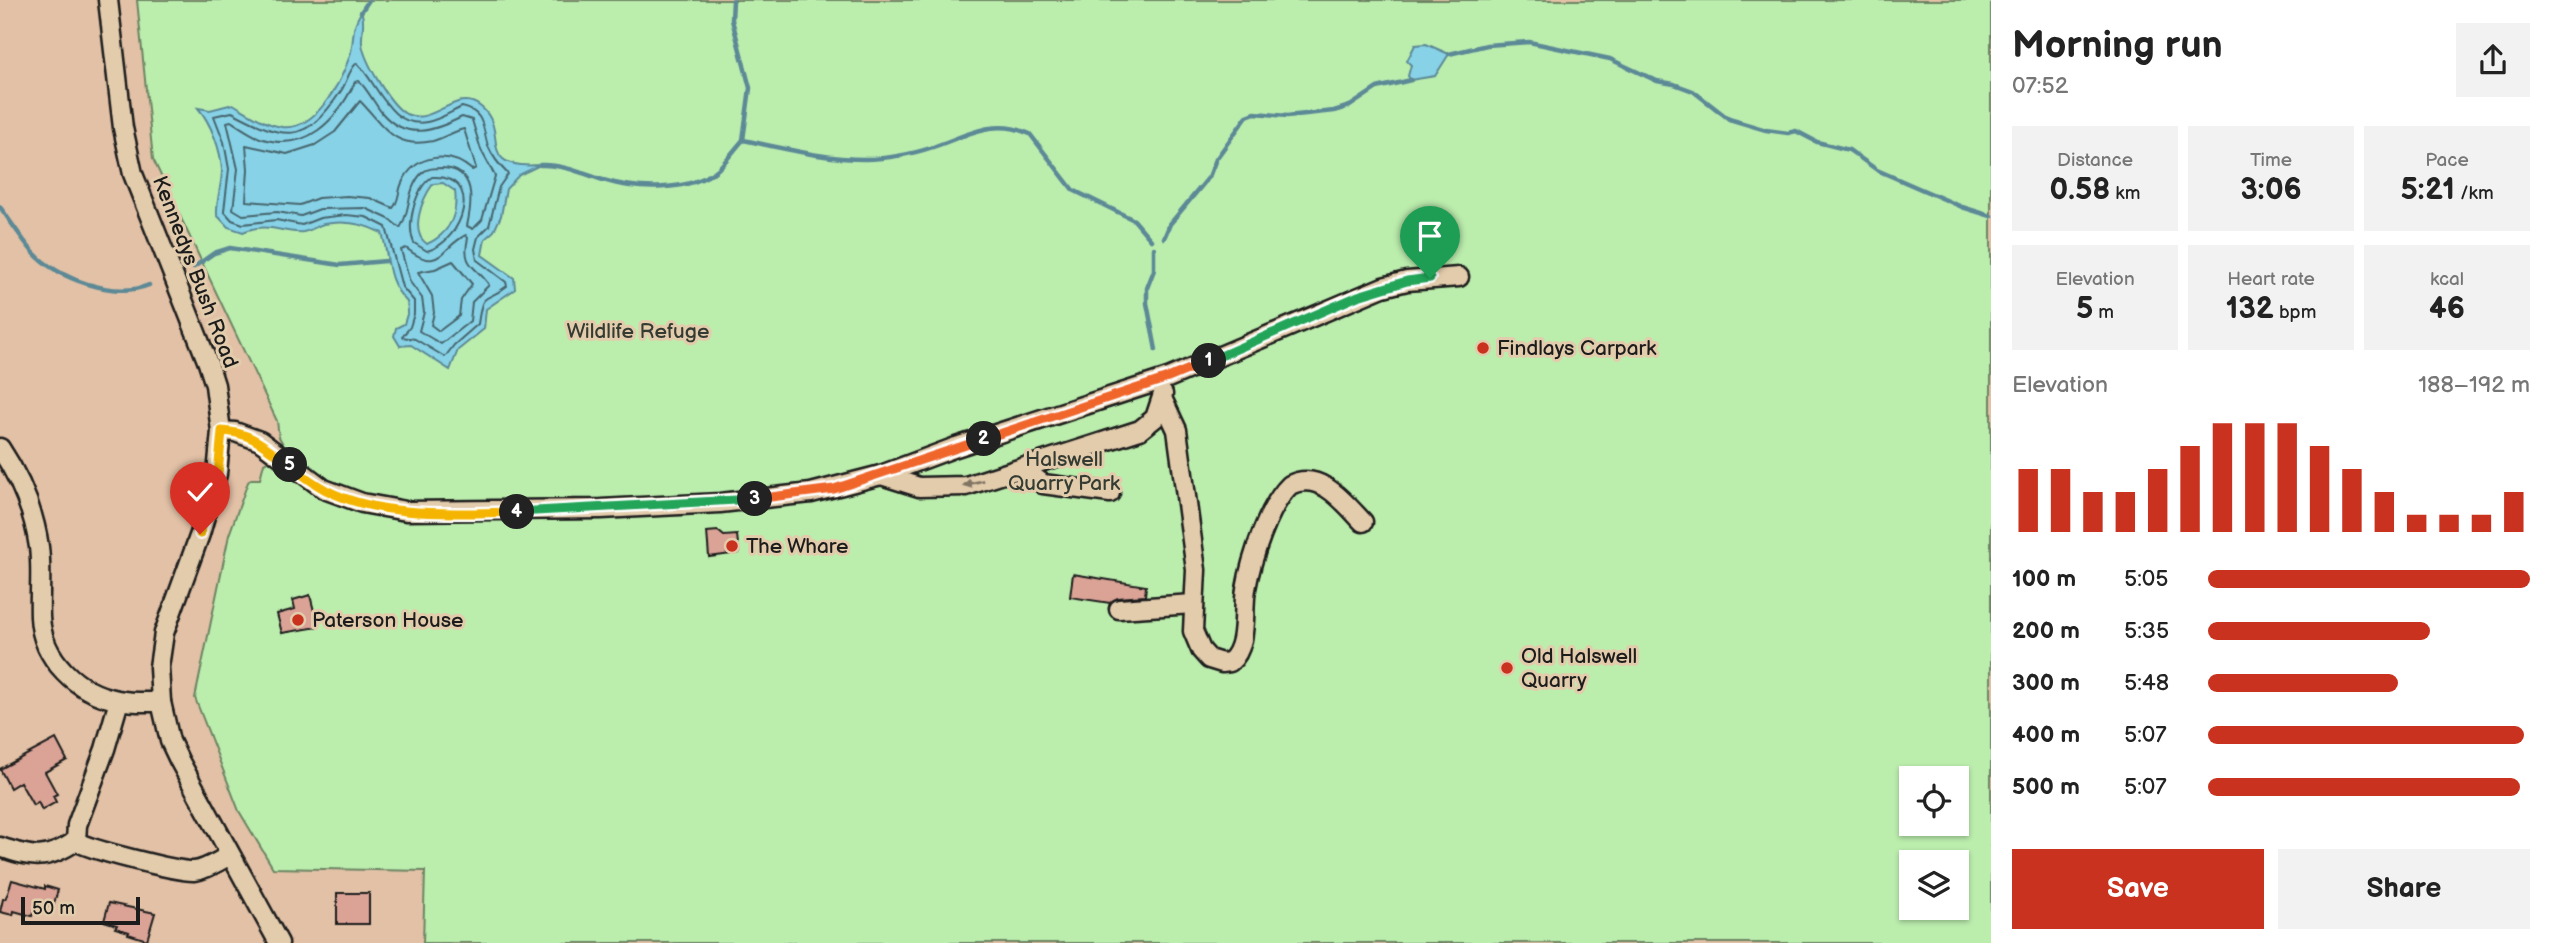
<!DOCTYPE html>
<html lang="en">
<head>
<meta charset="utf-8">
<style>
  :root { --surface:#fff; --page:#f2f2f2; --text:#222; --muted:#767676; --accent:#c8321e }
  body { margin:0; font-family:"Balsamiq Sans",sans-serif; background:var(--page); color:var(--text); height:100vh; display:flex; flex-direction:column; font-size:26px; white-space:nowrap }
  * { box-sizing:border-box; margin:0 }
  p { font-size:23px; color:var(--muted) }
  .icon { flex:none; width:38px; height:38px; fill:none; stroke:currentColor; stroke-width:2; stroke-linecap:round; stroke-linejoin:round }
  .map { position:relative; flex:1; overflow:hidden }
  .panel { display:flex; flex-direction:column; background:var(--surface); width:560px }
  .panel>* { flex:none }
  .buttons { position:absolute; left:1899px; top:766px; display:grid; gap:14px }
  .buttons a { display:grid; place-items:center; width:70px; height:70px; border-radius:0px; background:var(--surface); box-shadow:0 2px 5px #0004; font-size:35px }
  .scale { position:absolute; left:21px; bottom:18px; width:119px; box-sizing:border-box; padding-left:7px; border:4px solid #1c1c1c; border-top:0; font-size:19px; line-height:24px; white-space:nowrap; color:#1c1c1c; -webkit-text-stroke:5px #e3ccac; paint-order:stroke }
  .pin { position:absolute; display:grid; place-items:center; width:60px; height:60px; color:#fff; margin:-72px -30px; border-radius:50% 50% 50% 0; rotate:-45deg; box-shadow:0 0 7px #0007 }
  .pin .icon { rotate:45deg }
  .km { position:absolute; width:35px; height:35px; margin:-18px; border-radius:50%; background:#222; color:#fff; font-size:19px; line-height:35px; text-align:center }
  .round { display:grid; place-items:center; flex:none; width:74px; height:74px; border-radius:0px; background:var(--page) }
  .head { display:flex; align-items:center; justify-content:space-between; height:119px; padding:0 21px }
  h1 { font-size:38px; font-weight:800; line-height:52px }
  .metrics { display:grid; grid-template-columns:repeat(3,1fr); gap:10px; height:119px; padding:7px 21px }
  .metrics div { display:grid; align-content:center; border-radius:0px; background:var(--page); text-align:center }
  .metrics b { font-size:30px; font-weight:800 }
  .metrics small { font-size:19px; font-weight:400 }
  .metrics p { font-size:19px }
  .chart { height:196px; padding:14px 21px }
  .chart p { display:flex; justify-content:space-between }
  .chart svg { width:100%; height:126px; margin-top:7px; stroke:var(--accent); stroke-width:6 }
  .primary-button { display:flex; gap:14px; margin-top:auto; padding:14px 21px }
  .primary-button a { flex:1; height:80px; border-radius:0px; background:var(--accent); color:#fff; font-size:28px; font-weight:800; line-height:80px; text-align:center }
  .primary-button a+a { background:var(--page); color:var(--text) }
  ul { padding:0 21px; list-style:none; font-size:23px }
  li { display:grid; grid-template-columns:112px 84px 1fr; align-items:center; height:52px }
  li i { height:18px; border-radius:9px; background:var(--accent) }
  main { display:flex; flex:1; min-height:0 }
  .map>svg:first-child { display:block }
</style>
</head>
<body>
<main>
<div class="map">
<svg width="1991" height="943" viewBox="0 0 1991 943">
  <rect width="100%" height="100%" fill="#e2c1a6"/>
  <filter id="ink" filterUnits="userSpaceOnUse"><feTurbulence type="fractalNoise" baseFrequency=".0143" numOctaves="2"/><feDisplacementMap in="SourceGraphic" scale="14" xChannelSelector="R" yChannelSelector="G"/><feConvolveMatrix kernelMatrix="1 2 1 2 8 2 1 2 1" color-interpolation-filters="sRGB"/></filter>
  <g filter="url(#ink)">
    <path fill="#bbedad" stroke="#6c8464" stroke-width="2" fill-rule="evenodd" d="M137,0H1991V943H423L425,871L273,868L239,811L195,698L229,535L248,482L251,479H260L264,463L277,456L283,444L279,437L277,421L153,159ZM1911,779H1956V824H1911ZM1911,863H1956V908H1911Z"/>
    <g fill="#87d2e7" stroke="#5c8996" stroke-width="2" fill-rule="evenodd">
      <path d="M361,12C366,20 361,33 362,43C364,61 390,105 406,114C434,127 456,86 481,107C511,132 473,170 540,165L519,175L506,189L501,216L494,231L485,239L482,255L514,278L515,289L486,309L484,329L458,350L450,370L411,345L400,346L394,336L396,328L404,324L408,311L407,302C385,280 390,259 382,233C363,223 345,220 324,224C317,226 310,231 303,232C281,234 270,221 243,232L228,227L217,215C216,200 222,185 222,170C221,150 211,123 198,108L210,110L233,104C249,113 264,124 282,127C315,131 340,84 349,58C356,40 349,32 361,12ZM443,183L455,191C458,215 449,234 427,244C409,232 422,199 433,184Z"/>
      <polygon points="1426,44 1449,54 1435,76 1411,80 1408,76 1411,65 1407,61 1415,45"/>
    </g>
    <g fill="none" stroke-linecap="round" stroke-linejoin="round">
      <g stroke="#47656d" stroke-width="2">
        <path d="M357,63C378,83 389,129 427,122C439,120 451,112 462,107C485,112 482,127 488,146C493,158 499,165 508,174L499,187L489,226L478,237L475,249L477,260L506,282L507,286C483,305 483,289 478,324L454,345L445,357L415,339L402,337L410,327L414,314V301L402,287L386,227L366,217L346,215L320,218L302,225L276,220L243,224L232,220L224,211L229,169L224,142L214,116L232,112C285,140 304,146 341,91C347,82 349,69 357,63Z"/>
        <path d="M359,81C368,90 374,103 382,113C406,141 434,131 462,117L472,120L481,150L495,176L482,220L473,229L467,226C472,203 477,169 442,168C435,168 427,168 422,173C406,189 411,212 400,228L389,219L365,208L320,209L301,216L277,212L243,215L233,209L238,169L227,122L231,121C240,127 250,134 260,138C306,154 337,120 355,82Z"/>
        <path d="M360,101C383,124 392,150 433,141C444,138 454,131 464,129L476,168L472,170C449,150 415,154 402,183C398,191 399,202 393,208L370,198L347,196L318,198L300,205L246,201L248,169L246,145L287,154L315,145L335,132Z"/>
        <path d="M432,177C485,174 463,242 427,251L414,243C406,225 415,188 432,177Z"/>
        <path d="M466,235L468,238C461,267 477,266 489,285L472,302L470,321L441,344L419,331L424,312L422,298L410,282L401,250L406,248C440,275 441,247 466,235Z"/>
        <polygon points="453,261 472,284 461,300 459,316 439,331 431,325 434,313 432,296 418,272 435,269"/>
      </g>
      <g stroke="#5c8996" stroke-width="4.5">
        <path d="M733,0L732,20L750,88L743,140C782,148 824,159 865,159C886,159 913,154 933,147C966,136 994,117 1030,134L1073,190L1134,220L1151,240"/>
        <polyline points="361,12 369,0"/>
        <polyline points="1449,54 1487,45 1529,42 1610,59 1657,81 1674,84 1693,91 1729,119 1766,130 1788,133 1796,131 1817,142 1849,150 1877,170 1962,207 1991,216"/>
        <path d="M540,165C561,164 582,173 603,180C636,190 689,193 718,169C727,160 735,149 743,140"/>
        <path d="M0,207C11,222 21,238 33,252C57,279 115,299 149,285"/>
        <polyline points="1164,238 1170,224 1209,177 1216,159 1247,116 1255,113 1287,116 1334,111 1350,106 1377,88 1411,80"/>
        <polyline points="1154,248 1154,270 1147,288 1147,303 1156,350"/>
        <polyline points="194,267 214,253 230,248 340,265 386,261"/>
      </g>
    </g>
    <g fill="#daa396" stroke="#1c1c1c" stroke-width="2">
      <polygon points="718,531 724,536 737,535 739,553 709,557 707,532"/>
      <polygon points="1073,574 1146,586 1145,596 1118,598 1110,603 1070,597"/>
      <polygon points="310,595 318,627 282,633 277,614 295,609 293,600"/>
      <polygon points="56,739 67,760 45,772 57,794 53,796 56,802 42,810 38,802 33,805 20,782 10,788 0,769"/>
      <polygon points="12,880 45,889 45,886 58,890 53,907 44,905 43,911 34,909 32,916 14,911 13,915 0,912 3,899 5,899 8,893"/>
      <rect x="337" y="893" width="32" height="31"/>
      <polygon points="109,903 155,913 147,940 128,934 129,932 115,928 117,925 104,921"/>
    </g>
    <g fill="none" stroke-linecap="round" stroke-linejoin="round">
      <g stroke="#1c1c1c" stroke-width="23">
        <g id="minor">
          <polyline points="108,0 123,128 133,174 208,363 215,385 221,431 217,474 200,534 164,633 159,667 161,702 170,741 179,760 279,943"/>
          <path d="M1162,398L1177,430L1196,570L1193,631L1201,650L1209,659L1222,663L1230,662C1249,646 1242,611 1246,589C1251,560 1268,506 1290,485C1320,470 1344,502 1363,522"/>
          <polyline points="221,431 235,432 260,441 324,489 362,503 406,511 601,509 720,503 811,493 881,475 956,447 1168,378 1383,287 1407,281 1459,277"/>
          <path d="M0,448C20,478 34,511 39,547C42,570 39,594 40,617C42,659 77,693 118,700C132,703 147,702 161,702"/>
          <polyline points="1023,469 1043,484 1110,493"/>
          <polyline points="881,475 919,487 966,486 1140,430 1155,418 1163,394"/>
          <polyline points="1119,609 1193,604"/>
          <path d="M119,701L105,749L77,825L76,841C87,849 179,872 194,871C206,870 218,861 229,856"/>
          <path d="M0,847C33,858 46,861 76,841"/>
        </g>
      </g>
      <use href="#minor" stroke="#e3ccac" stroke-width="18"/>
    </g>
    <defs><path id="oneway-solid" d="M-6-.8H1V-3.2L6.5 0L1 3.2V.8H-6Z" transform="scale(1.75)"/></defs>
    <use fill="#807464" href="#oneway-solid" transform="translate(973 483) rotate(166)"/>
  </g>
  <g fill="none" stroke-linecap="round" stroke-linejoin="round" filter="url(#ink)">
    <g stroke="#fff" stroke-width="14">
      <polyline id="split-1" points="1209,361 1358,296 1407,281 1430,278"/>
    </g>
    <g stroke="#fff" stroke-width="14">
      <polyline id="split-2" points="984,439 1168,378 1209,361"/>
    </g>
    <g stroke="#fff" stroke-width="14">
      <polyline id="split-3" points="755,499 834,489 984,439"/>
    </g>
    <g stroke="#fff" stroke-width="14">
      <polyline id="split-4" points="517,512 755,499"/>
    </g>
    <g stroke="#fff" stroke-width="14">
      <path id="split-5" d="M290,465C301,474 313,483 326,490C383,519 455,513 517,512"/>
    </g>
    <g stroke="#fff" stroke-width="14">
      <path id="split-6" d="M200,534L218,474L222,431C254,433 265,447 290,465"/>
    </g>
    <use href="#split-1" stroke="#22a559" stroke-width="9"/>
    <use href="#split-2" stroke="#f0652b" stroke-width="9"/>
    <use href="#split-3" stroke="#f0652b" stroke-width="9"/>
    <use href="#split-4" stroke="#22a559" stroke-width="9"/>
    <use href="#split-5" stroke="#f5b400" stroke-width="9"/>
    <use href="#split-6" stroke="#f5b400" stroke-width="9"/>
  </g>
  <g fill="#c8321e" stroke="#e3ccac" stroke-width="2.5">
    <circle cx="1483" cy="348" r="7"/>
    <circle cx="732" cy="546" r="7"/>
    <circle cx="298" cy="620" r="7"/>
    <circle cx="1507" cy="668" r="7"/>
  </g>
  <g text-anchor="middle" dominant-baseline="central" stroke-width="6" stroke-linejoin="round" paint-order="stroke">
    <g font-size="21" fill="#1c1c1c" stroke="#e3ccac">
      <text transform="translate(195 272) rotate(69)">Kennedys Bush Road</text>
    </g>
    <g font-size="21" fill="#343b32" stroke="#e3ccac">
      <text x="638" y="331">Wildlife Refuge</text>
      <text x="1064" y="459">Halswell<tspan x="1064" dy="24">Quarry Park</tspan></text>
    </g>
    <g font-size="21" fill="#1c1c1c" stroke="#e3ccac" text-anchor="start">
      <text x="1497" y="348">Findlays Carpark</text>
      <text x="746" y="546">The Whare</text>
      <text x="312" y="620">Paterson House</text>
      <text x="1521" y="656">Old Halswell<tspan x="1521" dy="24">Quarry</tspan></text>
    </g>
  </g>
</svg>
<div class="buttons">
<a><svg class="icon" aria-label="locate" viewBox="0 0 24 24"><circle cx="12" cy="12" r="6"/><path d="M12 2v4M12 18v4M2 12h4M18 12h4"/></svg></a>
<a><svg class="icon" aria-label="layers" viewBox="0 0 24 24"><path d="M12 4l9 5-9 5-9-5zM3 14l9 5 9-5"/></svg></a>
</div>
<div class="scale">50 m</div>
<div class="pin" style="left:1430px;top:278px;background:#1e9e55"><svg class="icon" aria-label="arrive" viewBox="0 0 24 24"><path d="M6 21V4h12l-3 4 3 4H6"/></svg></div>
<div class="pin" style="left:200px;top:534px;background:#d93025"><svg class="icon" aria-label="check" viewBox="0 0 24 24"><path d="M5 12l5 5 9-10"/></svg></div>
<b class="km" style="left:1209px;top:361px">1</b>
<b class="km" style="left:984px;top:439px">2</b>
<b class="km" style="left:755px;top:499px">3</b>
<b class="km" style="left:517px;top:512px">4</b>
<b class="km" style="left:290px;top:465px">5</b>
</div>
<section class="panel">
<div class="head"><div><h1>Morning run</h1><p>07:52</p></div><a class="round"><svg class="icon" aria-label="share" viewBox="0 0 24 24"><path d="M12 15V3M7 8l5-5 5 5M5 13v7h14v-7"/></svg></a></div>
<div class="metrics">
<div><p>Distance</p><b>0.58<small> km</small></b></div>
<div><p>Time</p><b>3:06</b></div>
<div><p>Pace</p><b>5:21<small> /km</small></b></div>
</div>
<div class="metrics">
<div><p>Elevation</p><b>5<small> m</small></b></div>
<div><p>Heart rate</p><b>132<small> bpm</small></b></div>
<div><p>kcal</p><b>46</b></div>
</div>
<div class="chart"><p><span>Elevation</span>188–192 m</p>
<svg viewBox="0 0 160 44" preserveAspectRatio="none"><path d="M5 44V22M15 44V22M25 44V30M35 44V30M45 44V22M55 44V14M65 44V6M75 44V6M85 44V6M95 44V14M105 44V22M115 44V30M125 44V38M135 44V38M145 44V38M155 44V30"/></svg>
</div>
<ul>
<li><b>100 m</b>5:05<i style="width:100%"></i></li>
<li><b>200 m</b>5:35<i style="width:69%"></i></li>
<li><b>300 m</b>5:48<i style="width:59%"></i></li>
<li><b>400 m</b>5:07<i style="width:98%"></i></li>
<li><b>500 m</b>5:07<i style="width:97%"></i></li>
</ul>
<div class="primary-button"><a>Save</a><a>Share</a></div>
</section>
</main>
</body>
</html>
